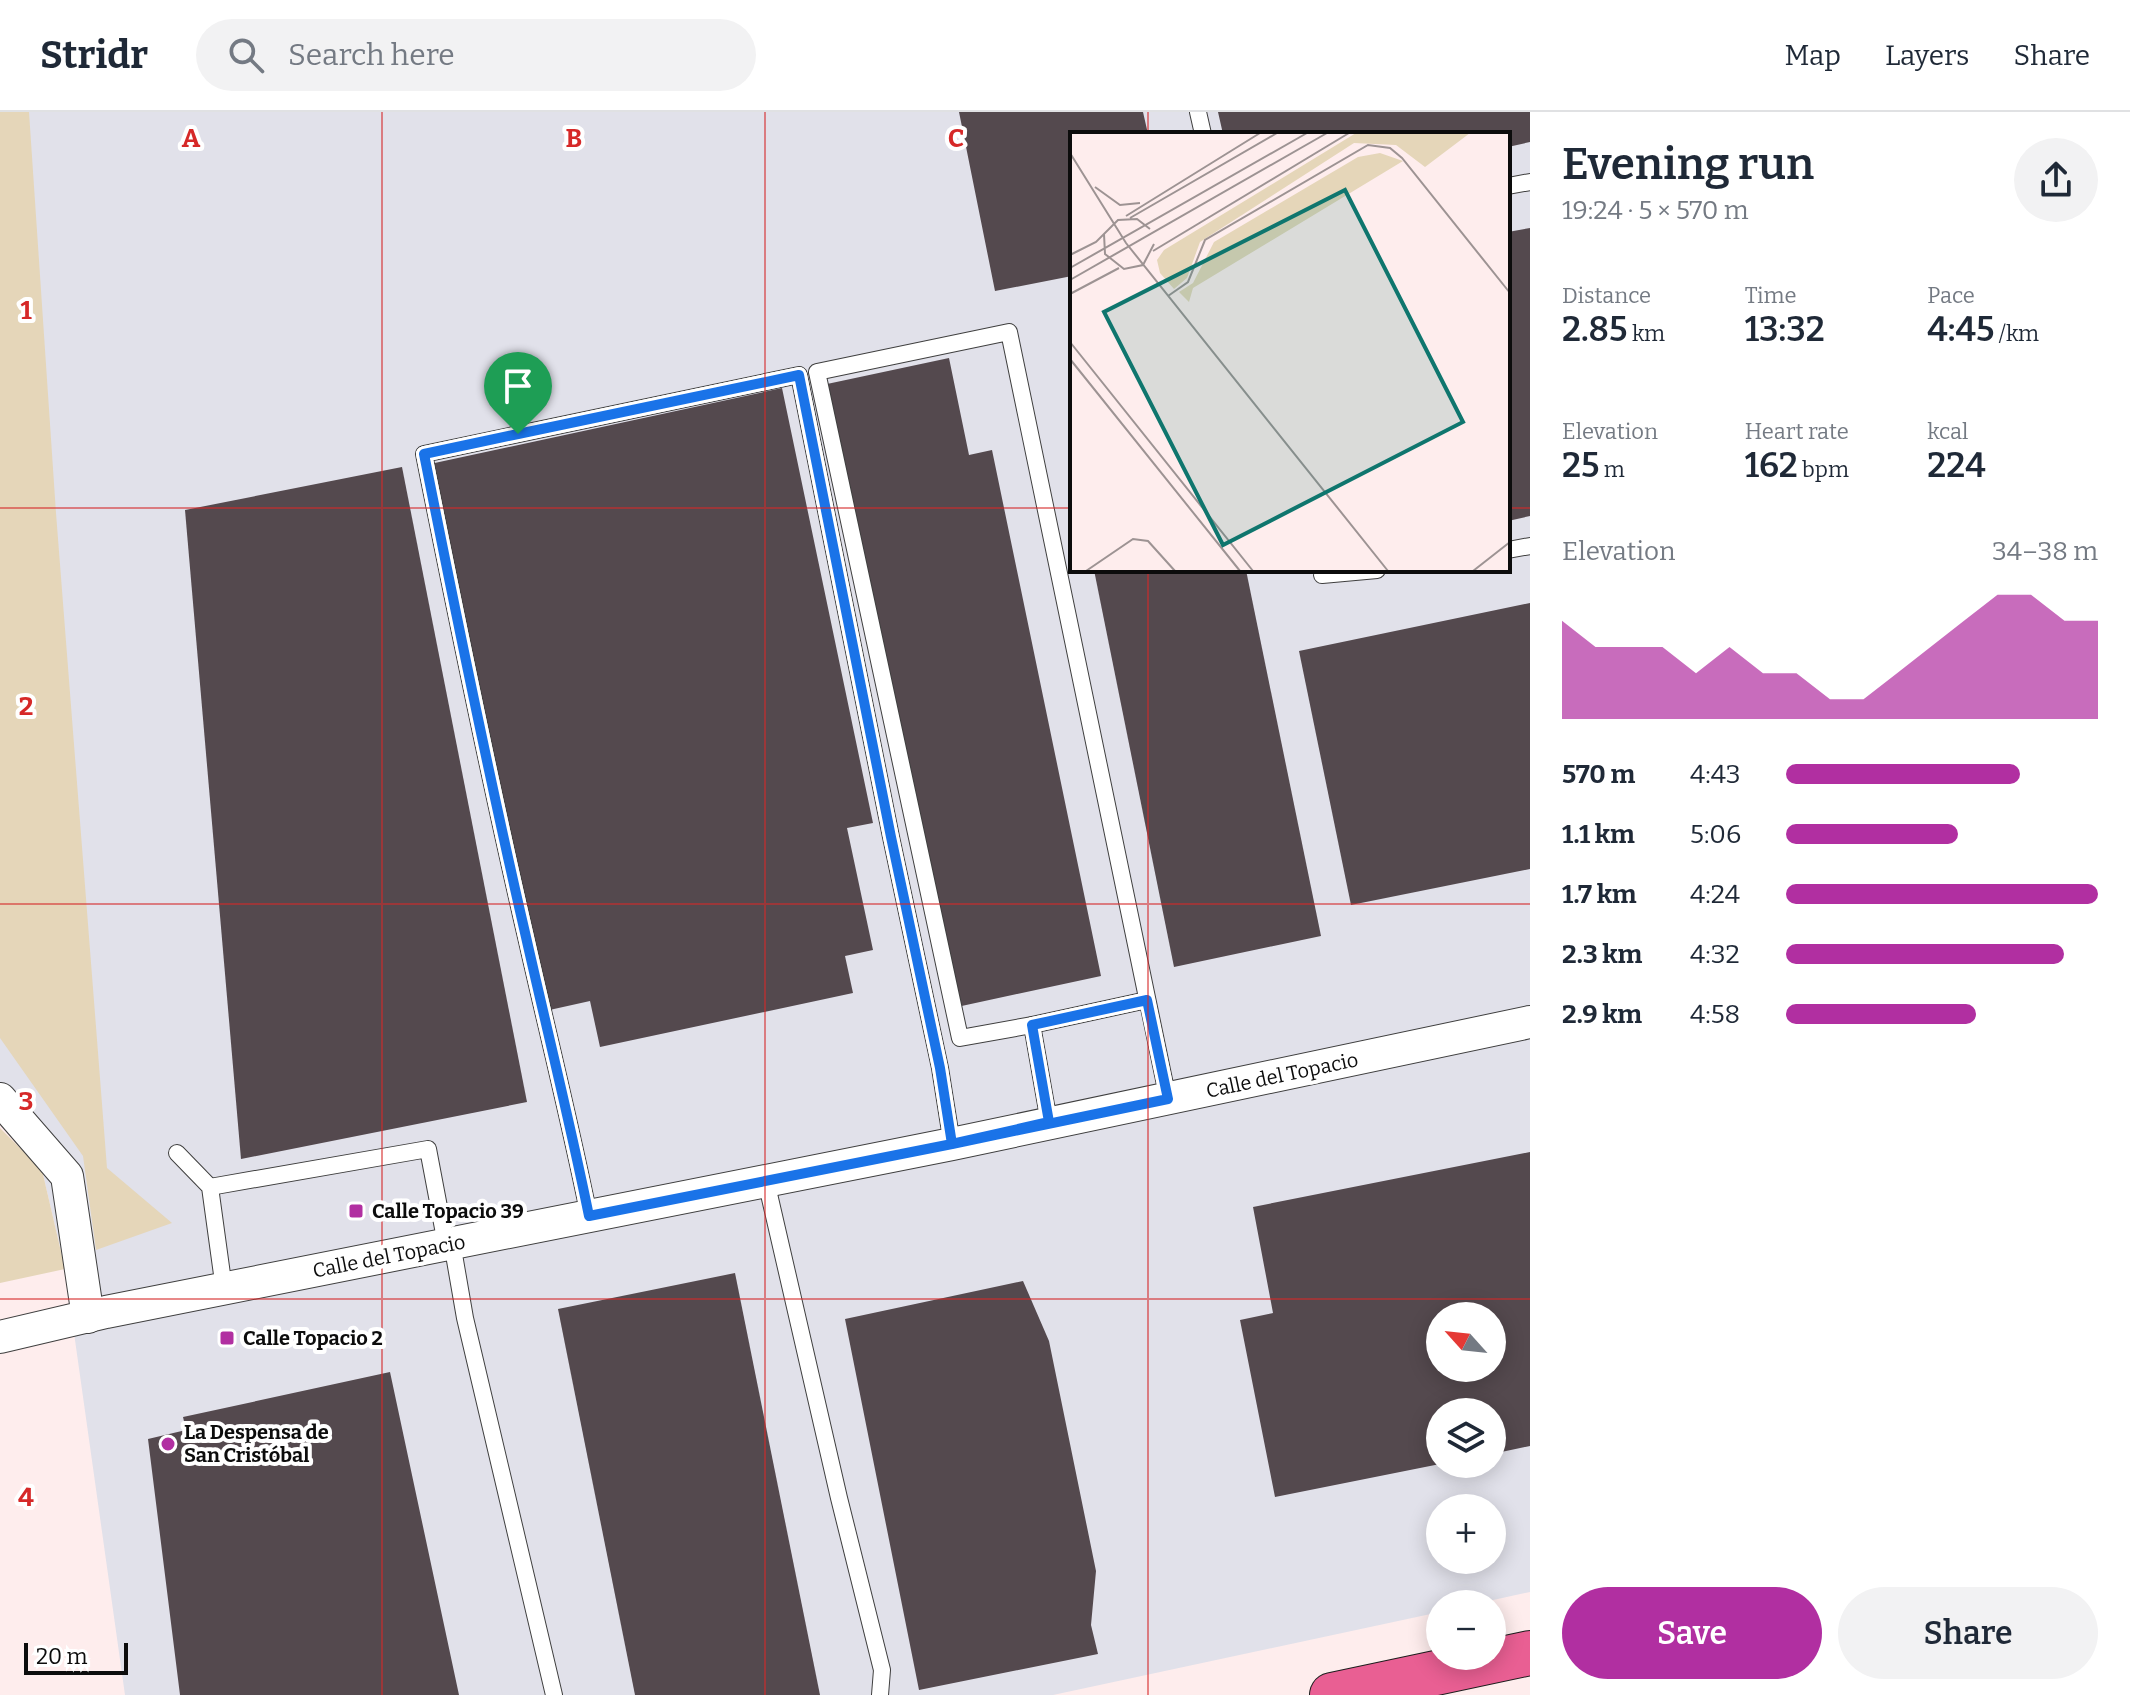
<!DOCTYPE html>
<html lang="en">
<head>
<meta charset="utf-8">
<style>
  :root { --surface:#fff; --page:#f2f2f3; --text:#1f2937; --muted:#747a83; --line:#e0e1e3; --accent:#b12fa1 }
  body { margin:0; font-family:Bitter,serif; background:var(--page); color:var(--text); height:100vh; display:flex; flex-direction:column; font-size:30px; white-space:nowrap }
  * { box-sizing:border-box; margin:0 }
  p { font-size:26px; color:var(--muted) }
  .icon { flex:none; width:44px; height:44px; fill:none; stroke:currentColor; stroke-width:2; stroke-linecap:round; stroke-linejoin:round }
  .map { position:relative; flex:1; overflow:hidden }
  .panel { display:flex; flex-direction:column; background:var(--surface); width:600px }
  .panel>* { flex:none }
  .needle { width:52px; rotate:297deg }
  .tools { position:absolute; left:1426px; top:1190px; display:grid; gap:16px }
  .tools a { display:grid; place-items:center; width:80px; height:80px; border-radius:50%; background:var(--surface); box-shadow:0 4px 20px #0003; font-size:40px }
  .scale { position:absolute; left:24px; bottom:20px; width:104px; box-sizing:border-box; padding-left:8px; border:4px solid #0c0c0c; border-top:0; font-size:22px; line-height:28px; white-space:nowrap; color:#0c0c0c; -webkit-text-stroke:6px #fff; paint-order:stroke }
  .pin { position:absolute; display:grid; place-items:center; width:68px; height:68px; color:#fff; margin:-82px -34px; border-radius:50% 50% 50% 0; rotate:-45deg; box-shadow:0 0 8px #0007 }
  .pin .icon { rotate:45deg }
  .round { display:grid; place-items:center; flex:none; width:84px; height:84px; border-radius:42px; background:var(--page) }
  .head { display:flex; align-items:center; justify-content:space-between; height:136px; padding:0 32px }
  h1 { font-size:44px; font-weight:600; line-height:60px }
  .metrics { display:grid; grid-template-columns:repeat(3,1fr); gap:12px; height:136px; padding:8px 32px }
  .metrics div { display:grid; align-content:center }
  .metrics b { font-size:34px; font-weight:600 }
  .metrics small { font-size:22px; font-weight:400 }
  .metrics p { font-size:22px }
  .chart { height:224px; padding:16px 32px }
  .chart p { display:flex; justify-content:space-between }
  .chart svg { width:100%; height:144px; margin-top:8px; fill:var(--accent); opacity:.7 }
  .button { display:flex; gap:16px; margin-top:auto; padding:16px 32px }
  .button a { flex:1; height:92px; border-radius:48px; background:var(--accent); color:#fff; font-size:32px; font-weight:600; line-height:92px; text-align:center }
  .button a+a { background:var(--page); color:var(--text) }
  ul { padding:0 32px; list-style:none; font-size:26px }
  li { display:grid; grid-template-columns:128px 96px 1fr; align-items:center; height:60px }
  li i { height:20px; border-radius:10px; background:var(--accent) }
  header { display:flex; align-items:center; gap:48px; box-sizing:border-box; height:112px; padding:0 40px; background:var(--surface); border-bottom:2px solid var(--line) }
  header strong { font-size:38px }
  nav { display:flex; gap:44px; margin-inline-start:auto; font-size:28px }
  .search { width:560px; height:72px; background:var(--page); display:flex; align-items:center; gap:20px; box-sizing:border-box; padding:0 28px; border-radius:44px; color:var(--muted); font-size:30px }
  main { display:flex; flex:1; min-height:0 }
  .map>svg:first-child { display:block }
</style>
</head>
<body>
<header>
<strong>Stridr</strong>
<div class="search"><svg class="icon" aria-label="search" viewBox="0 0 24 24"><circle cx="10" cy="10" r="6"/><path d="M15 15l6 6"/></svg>Search here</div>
<nav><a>Map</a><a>Layers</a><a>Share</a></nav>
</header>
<main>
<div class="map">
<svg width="1530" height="1583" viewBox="0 0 1530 1583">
  <rect width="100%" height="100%" fill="#feeded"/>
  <path fill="#e1e1ea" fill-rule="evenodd" d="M0,0H1530V1480L1475,1492H1440V1500L1053,1583H125L65,1157L42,1058L0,990ZM1072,22H1508V458H1072ZM1440,1204H1492V1256H1440ZM1440,1300H1492V1352H1440ZM1440,1396H1492V1448H1440Z"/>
  <g fill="#e5d6b9">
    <polygon points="0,0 29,0 56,401 107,1056 172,1111 96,1138 83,1044 0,926"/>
    <polygon points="0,1016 42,1058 65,1157 0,1171"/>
  </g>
  <g fill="#54494e" fill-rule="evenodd">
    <polygon points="959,0 1143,0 1148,22 1072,22 1072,164 995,179"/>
    <polygon points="1218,0 1530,0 1530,30 1508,35 1508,22 1223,22"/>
    <polygon points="1530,116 1530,404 1508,409 1508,120"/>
    <polygon points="949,246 969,343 992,338 1101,864 957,895 827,272"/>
    <polygon points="782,276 873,711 847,716 873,838 845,844 853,881 600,935 590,889 545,899 430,352"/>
    <polygon points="402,355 527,990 241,1047 185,398"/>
    <polygon points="1094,458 1246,458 1321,824 1174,855"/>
    <polygon points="1530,491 1530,757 1351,793 1299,539"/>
    <path d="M1530,1040V1334L1492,1342V1300H1440V1352L1275,1385L1240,1208L1273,1201L1253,1095ZM1440,1204H1492V1256H1440Z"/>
    <polygon points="735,1161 820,1583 635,1583 558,1197"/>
    <polygon points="1023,1169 1049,1229 1096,1459 1091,1513 1098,1542 919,1578 845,1207"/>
    <polygon points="390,1260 459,1583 180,1583 148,1327 186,1318 183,1305"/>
  </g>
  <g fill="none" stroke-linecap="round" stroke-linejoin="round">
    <g stroke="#3f3f3f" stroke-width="18">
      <g id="lane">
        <polyline points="1198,0 1203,22"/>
        <polyline points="1508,74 1530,70"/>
        <polyline points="1508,438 1530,434"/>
        <polyline points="1322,463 1377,458"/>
        <polyline points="1032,913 1147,888"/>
        <polyline points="1049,1010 1032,913 960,926 817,260 1009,220 1168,987"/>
        <polyline points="177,1041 210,1075 224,1177"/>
        <polyline points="766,1069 839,1386 882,1558 880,1583"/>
        <polyline points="210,1075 428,1037 446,1132"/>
        <path d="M589,1104C570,1010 547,918 526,825C489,665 456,503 424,342L799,263L891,725L940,956L952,1032"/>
        <polyline points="452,1131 465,1206 554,1583"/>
      </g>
    </g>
    <g stroke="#3f3f3f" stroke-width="34">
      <g id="street">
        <polyline points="0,987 67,1064 88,1205"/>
        <polyline points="0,1225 106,1200 952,1032 1530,910"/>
      </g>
    </g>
    <g stroke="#1d1d1d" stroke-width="46">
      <polyline id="highway" points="1332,1583 1530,1541"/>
    </g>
    <use href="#lane" stroke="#fff" stroke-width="16"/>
    <use href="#street" stroke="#fff" stroke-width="32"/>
    <use href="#highway" stroke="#e95f93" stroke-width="44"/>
  </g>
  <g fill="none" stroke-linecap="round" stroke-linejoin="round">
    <g stroke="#fff" stroke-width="16">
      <path id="route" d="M518,322L424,342C456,503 489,665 526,825C547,918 570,1010 589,1104L952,1032L1049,1010L1032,913L1147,888L1168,987L952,1032L940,956L891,725L799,263L518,322"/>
    </g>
    <use href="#route" stroke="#1a73e8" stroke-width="10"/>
  </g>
  <path fill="none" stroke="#d62828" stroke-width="2" stroke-opacity="0.55" d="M382,0V1583M765,0V1583M1148,0V22M0,396H1072M1508,396H1530M1148,458V1583M0,792H1530M0,1187H1530"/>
  <g fill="#b12fa1" stroke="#fff" stroke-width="3">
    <rect x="348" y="1091" width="16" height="16" rx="4"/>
    <rect x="219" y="1218" width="16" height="16" rx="4"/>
    <circle cx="168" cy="1332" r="8"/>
  </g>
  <g text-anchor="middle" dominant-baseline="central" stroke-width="8" stroke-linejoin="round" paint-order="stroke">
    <g font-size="20" fill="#0c0c0c" stroke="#fff">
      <text transform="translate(1282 963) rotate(-12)">Calle del Topacio</text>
      <text transform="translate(389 1144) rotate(-11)">Calle del Topacio</text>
    </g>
    <g font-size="20" font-weight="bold" fill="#0c0c0c" stroke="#fff" text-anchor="start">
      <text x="372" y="1099">Calle Topacio 39</text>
      <text x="243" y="1226">Calle Topacio 2</text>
      <text x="184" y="1320">La Despensa de<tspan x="184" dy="23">San Cristóbal</tspan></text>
    </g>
  </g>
  <g transform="translate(1070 20)">
    <rect width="440" height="440" fill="#feeded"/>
    <path d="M286,1H400L355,35L326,13L284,11L130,110L117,146L104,157L90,141L87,128L94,118ZM310,21L333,29L123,156L119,170L109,160L123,151L144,110L288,25Z" fill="#e5d6b9"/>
    <path fill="none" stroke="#9d9393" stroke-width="2" d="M0,21L56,111L318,439M25,55L50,73L70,71M56,84L190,1M60,86L207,1M34,102L35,122L54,137L73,133L84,112M83,119L279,1M0,123L26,110L48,88L67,87L80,97M0,136L237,1M0,148L257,1M0,162L49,136M98,164L118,150L135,108L298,13L320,16L332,26L440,161M0,210L183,439M0,227L170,439M16,439L63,407L78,409L105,439M403,439L440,410"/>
    <path fill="#0f766e" fill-opacity="0.15" stroke="#0f766e" stroke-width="4" d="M275,58L393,290L153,413L34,180Z"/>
    <rect width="440" height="440" fill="none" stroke="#0c0c0c" stroke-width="4"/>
  </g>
  <g font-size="26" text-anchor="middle" font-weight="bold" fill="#d62828" stroke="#fff" stroke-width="8" stroke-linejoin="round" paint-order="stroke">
    <text x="191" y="35">A</text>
    <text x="574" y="35">B</text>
    <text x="956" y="35">C</text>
    <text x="26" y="207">1</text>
    <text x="26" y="603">2</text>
    <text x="26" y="998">3</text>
    <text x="26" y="1394">4</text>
  </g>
</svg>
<div class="tools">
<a><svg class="needle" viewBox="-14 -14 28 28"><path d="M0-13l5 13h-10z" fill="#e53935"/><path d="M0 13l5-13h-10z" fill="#747a83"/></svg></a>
<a><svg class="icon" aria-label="layers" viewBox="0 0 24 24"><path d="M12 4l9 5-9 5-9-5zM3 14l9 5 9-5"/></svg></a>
<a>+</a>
<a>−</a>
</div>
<div class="scale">20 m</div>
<div class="pin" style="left:518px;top:322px;background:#1e9e55"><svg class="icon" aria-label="arrive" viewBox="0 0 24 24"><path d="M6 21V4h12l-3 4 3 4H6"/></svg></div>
</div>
<section class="panel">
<div class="head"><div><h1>Evening run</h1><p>19:24 · 5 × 570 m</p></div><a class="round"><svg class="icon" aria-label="share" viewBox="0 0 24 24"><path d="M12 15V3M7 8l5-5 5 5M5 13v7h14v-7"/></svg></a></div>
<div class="metrics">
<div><p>Distance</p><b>2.85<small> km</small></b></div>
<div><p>Time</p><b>13:32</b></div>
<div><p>Pace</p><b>4:45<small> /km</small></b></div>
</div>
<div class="metrics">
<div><p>Elevation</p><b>25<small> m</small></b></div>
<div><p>Heart rate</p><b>162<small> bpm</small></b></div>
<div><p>kcal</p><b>224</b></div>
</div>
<div class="chart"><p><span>Elevation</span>34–38 m</p>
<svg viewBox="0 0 160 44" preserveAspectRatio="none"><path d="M0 44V14L10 22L20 22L30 22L40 30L50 22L60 30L70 30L80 38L90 38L100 30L110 22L120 14L130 6L140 6L150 14L160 14V44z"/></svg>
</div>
<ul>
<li><b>570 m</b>4:43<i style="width:75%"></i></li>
<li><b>1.1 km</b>5:06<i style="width:55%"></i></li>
<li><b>1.7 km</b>4:24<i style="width:100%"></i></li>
<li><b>2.3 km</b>4:32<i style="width:89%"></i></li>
<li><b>2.9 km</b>4:58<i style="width:61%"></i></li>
</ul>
<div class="button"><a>Save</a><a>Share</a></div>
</section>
</main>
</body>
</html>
